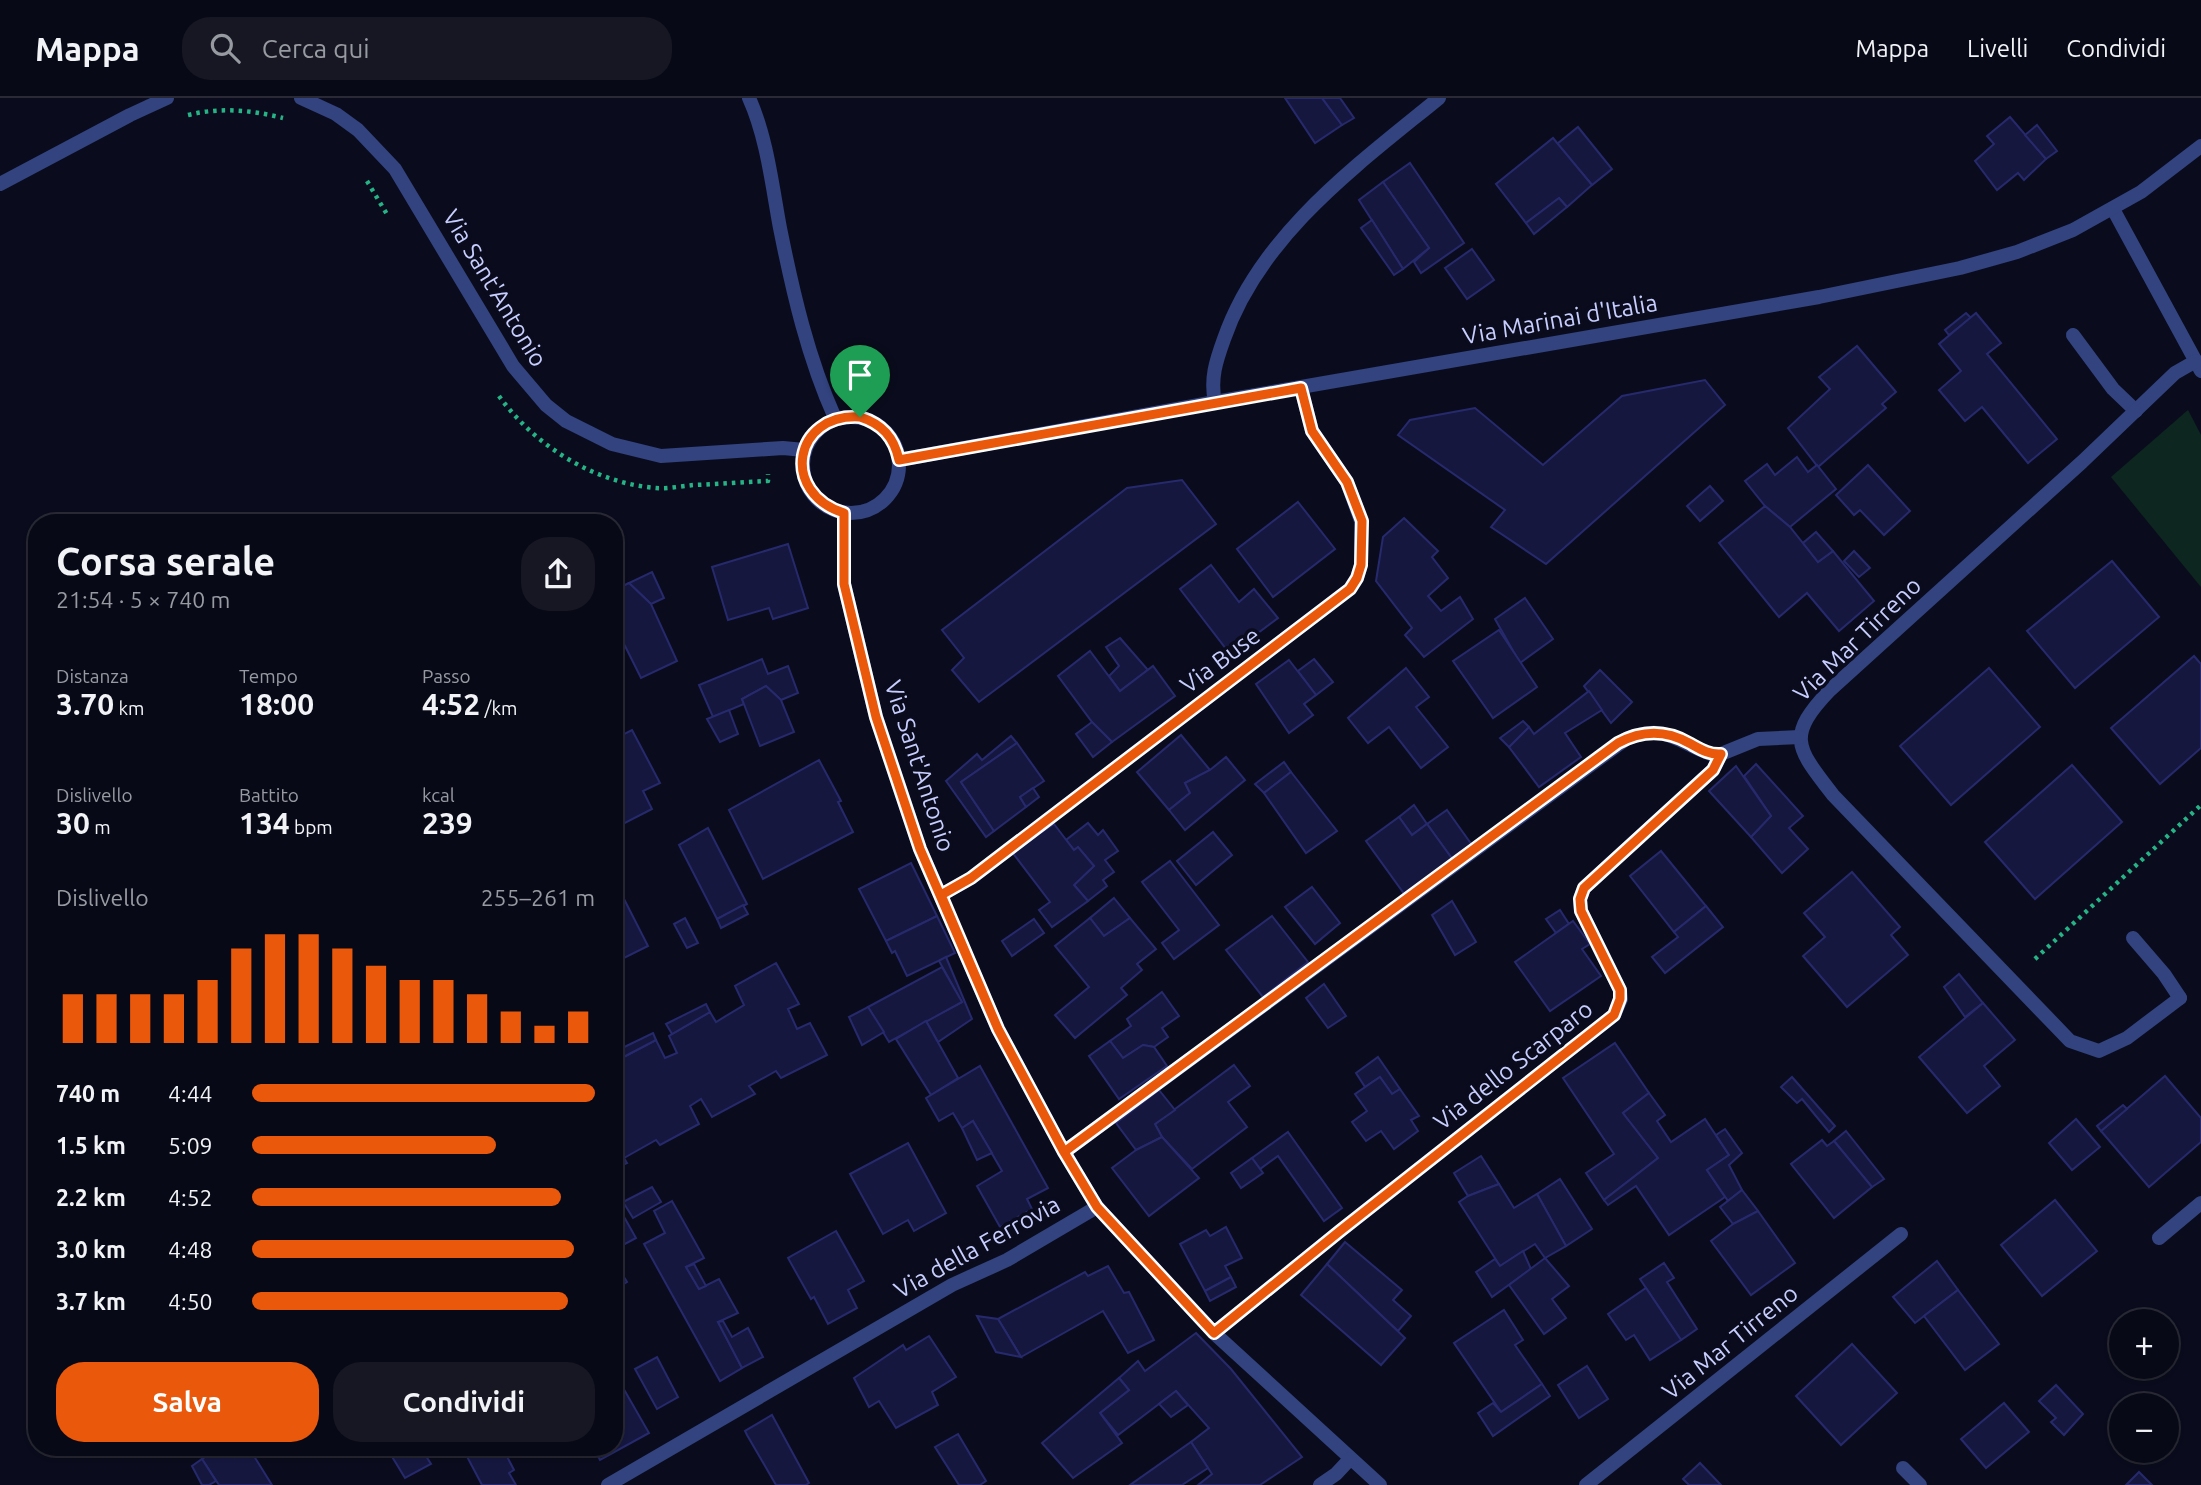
<!DOCTYPE html>
<html lang="it">
<head>
<meta charset="utf-8">
<style>
  :root { --surface:#080916; --page:#161723; --text:#f1f3f6; --muted:#989aa1; --line:#292a35; --accent:#ea580c }
  body { margin:0; font-family:Ubuntu,sans-serif; background:var(--page); color:var(--text); height:100vh; display:flex; flex-direction:column; font-size:26px; white-space:nowrap }
  * { box-sizing:border-box; margin:0 }
  p { font-size:23px; color:var(--muted) }
  .icon { flex:none; width:38px; height:38px; fill:none; stroke:currentColor; stroke-width:2; stroke-linecap:round; stroke-linejoin:round }
  .map { position:relative; flex:1; overflow:hidden }
  .side { position:absolute; left:28px; top:416px; width:595px; height:942px; display:flex; flex-direction:column; background:var(--surface); border-radius:28px; box-shadow:0 2px 5px #0004,0 0 0 2px var(--line) }
  .side>* { flex:none }
  .tools { position:absolute; left:2109px; top:1211px; display:grid; gap:14px }
  .tools a { display:grid; place-items:center; width:70px; height:70px; border-radius:50%; background:var(--surface); box-shadow:0 2px 5px #0004,0 0 0 2px var(--line); font-size:35px }
  .pin { position:absolute; display:grid; place-items:center; width:60px; height:60px; color:#fff; margin:-72px -30px; border-radius:50% 50% 50% 0; rotate:-45deg; box-shadow:0 0 7px #0007 }
  .pin .icon { rotate:45deg }
  .round { display:grid; place-items:center; flex:none; width:74px; height:74px; border-radius:28px; background:var(--page) }
  .overview { display:flex; align-items:center; justify-content:space-between; height:119px; padding:0 28px }
  h1 { font-size:38px; font-weight:700; line-height:52px }
  .figures { display:grid; grid-template-columns:repeat(3,1fr); gap:10px; height:119px; padding:7px 28px }
  .figures div { display:grid; align-content:center }
  .figures b { font-size:30px; font-weight:700 }
  .figures small { font-size:19px; font-weight:400 }
  .figures p { font-size:19px }
  .chart { height:196px; padding:14px 28px }
  .chart p { display:flex; justify-content:space-between }
  .chart svg { width:100%; height:126px; margin-top:7px; stroke:var(--accent); stroke-width:6 }
  .cta { display:flex; gap:14px; margin-top:auto; padding:14px 28px }
  .cta a { flex:1; height:80px; border-radius:28px; background:var(--accent); color:#fff; font-size:28px; font-weight:700; line-height:80px; text-align:center }
  .cta a+a { background:var(--page); color:var(--text) }
  ul { padding:0 28px; list-style:none; font-size:23px }
  li { display:grid; grid-template-columns:112px 84px 1fr; align-items:center; height:52px }
  li i { height:18px; border-radius:9px; background:var(--accent) }
  header { display:flex; align-items:center; gap:42px; box-sizing:border-box; height:98px; padding:0 35px; background:var(--surface); border-bottom:2px solid var(--line) }
  header strong { font-size:33px }
  nav { display:flex; gap:38px; margin-inline-start:auto; font-size:24px }
  .search { width:490px; height:63px; background:var(--page); display:flex; align-items:center; gap:18px; box-sizing:border-box; padding:0 24px; border-radius:28px; color:var(--muted); font-size:26px }
  .map>svg:first-child { display:block }
</style>
</head>
<body>
<header>
<strong>Mappa</strong>
<div class="search"><svg class="icon" aria-label="search" viewBox="0 0 24 24"><circle cx="10" cy="10" r="6"/><path d="M15 15l6 6"/></svg>Cerca qui</div>
<nav><a>Mappa</a><a>Livelli</a><a>Condividi</a></nav>
</header>
<div class="map">
<svg width="2201" height="1387" viewBox="0 0 2201 1387">
  <rect width="100%" height="100%" fill="#0a0c1d"/>
  <polygon fill="#0d2720" points="2188,312 2201,337 2201,489 2111,379"/>
  <g fill="#15173f" stroke="#262a6d" stroke-width="2">
    <polygon points="1285,0 1322,0 1342,27 1315,45"/>
    <polygon points="1322,0 1340,0 1354,20 1342,27"/>
    <polygon points="2010,19 2046,61 2024,82 2018,75 1997,92 1975,63 1994,46 1987,38"/>
    <polygon points="2037,27 2057,53 2046,61 2025,37"/>
    <polygon points="1578,29 1612,71 1592,87 1557,46"/>
    <polygon points="1553,40 1592,87 1567,109 1559,100 1526,125 1496,86"/>
    <polygon points="1410,65 1464,145 1421,175 1414,164 1429,150 1383,84"/>
    <polygon points="1383,84 1429,150 1403,171 1359,102"/>
    <polygon points="1559,100 1567,109 1534,136 1526,125"/>
    <polygon points="1372,122 1403,171 1394,177 1361,130"/>
    <polygon points="1472,151 1494,182 1467,201 1445,170"/>
    <polygon points="1966,215 1971,220 1949,237 1945,232"/>
    <polygon points="1976,215 2001,245 1987,256 2057,341 2028,365 1982,309 1965,323 1939,292 1961,273 1939,246"/>
    <polygon points="1857,248 1896,294 1882,306 1886,310 1818,369 1788,330 1830,291 1819,279"/>
    <polygon points="1705,282 1725,307 1546,466 1491,429 1505,412 1398,337 1410,322 1475,310 1543,367 1622,298"/>
    <polygon points="1797,359 1808,374 1817,367 1836,391 1790,429 1765,408 1745,383 1767,366 1775,377"/>
    <polygon points="1868,367 1910,413 1884,437 1860,412 1854,417 1836,397"/>
    <polygon points="1182,382 1216,426 979,604 952,572 964,560 942,532 1127,390"/>
    <polygon points="1710,388 1723,403 1700,423 1687,408"/>
    <polygon points="1298,404 1335,451 1273,499 1237,451"/>
    <polygon points="1765,408 1790,429 1818,464 1833,453 1874,503 1839,533 1807,495 1779,519 1719,445"/>
    <polygon points="1404,420 1438,453 1432,459 1448,480 1428,498 1441,513 1460,499 1473,521 1424,559 1405,537 1412,530 1376,483 1383,439"/>
    <polygon points="1816,434 1833,453 1818,464 1803,445"/>
    <polygon points="788,446 808,510 773,521 769,510 728,522 712,469"/>
    <polygon points="1854,453 1870,470 1859,479 1844,463"/>
    <polygon points="2112,463 2159,519 2075,590 2027,533"/>
    <polygon points="1211,467 1239,504 1254,491 1278,520 1230,556 1180,491"/>
    <polygon points="652,474 664,500 651,506 629,485"/>
    <polygon points="629,485 651,506 677,563 641,580 614,526 614,492"/>
    <polygon points="1525,500 1553,541 1520,565 1495,521"/>
    <polygon points="1499,532 1537,589 1493,620 1453,563"/>
    <polygon points="1120,540 1148,572 1120,593 1109,578 1119,568 1106,549"/>
    <polygon points="1090,553 1120,593 1153,568 1175,598 1112,644 1092,624 1058,578"/>
    <polygon points="2194,558 2201,566 2201,650 2160,686 2111,630"/>
    <polygon points="762,561 768,576 788,568 798,595 781,602 766,588 742,601 744,606 713,619 699,587"/>
    <polygon points="1314,561 1333,584 1316,597 1298,573"/>
    <polygon points="1289,562 1316,597 1304,606 1313,617 1289,635 1256,586"/>
    <polygon points="1406,570 1429,599 1416,609 1448,649 1421,670 1389,629 1368,645 1348,620"/>
    <polygon points="1989,570 2040,629 1951,707 1900,648"/>
    <polygon points="1600,572 1632,604 1611,625 1584,588"/>
    <polygon points="766,588 781,602 794,634 760,648 742,601"/>
    <polygon points="1589,593 1602,612 1565,635 1581,659 1539,689 1509,649 1529,629 1534,636"/>
    <polygon points="729,612 738,636 720,644 707,621"/>
    <polygon points="1523,623 1529,629 1509,649 1500,640"/>
    <polygon points="1092,624 1112,644 1093,659 1076,636"/>
    <polygon points="632,632 660,685 643,693 652,711 619,728 614,719 614,641"/>
    <polygon points="1181,637 1210,672 1185,685 1190,695 1169,712 1137,674"/>
    <polygon points="1011,638 1017,645 961,684 994,733 986,739 946,683 977,656 982,662"/>
    <polygon points="1017,645 1044,683 1020,699 1026,709 994,733 961,684"/>
    <polygon points="1226,659 1245,682 1185,732 1169,712 1190,695 1185,685 1210,672"/>
    <polygon points="819,662 841,703 838,704 853,734 763,781 729,712"/>
    <polygon points="1284,664 1291,674 1264,695 1255,686"/>
    <polygon points="1756,666 1803,718 1789,730 1808,751 1782,775 1751,739 1771,718 1744,678"/>
    <polygon points="2072,667 2122,724 2035,801 1985,744"/>
    <polygon points="1736,668 1771,718 1751,739 1709,693"/>
    <polygon points="1291,674 1337,733 1306,755 1264,695"/>
    <polygon points="1033,690 1039,699 1026,709 1020,699"/>
    <polygon points="1414,707 1427,726 1412,737 1399,719"/>
    <polygon points="1447,712 1472,747 1453,762 1427,726"/>
    <polygon points="1399,719 1412,737 1427,726 1453,762 1405,797 1366,743"/>
    <polygon points="1088,725 1098,737 1103,732 1118,753 1105,762 1114,774 1103,782 1107,788 1088,803 1074,787 1094,768 1078,749 1074,752 1066,742"/>
    <polygon points="1054,726 1074,752 1078,749 1094,768 1074,787 1088,803 1052,829 1039,812 1050,804 1012,754"/>
    <polygon points="708,730 747,806 717,821 679,747"/>
    <polygon points="1213,734 1232,757 1196,787 1177,763"/>
    <polygon points="1661,753 1706,808 1674,834 1630,778"/>
    <polygon points="1170,763 1219,827 1174,861 1162,845 1179,832 1142,784"/>
    <polygon points="911,765 937,818 886,843 859,791"/>
    <polygon points="1852,774 1900,829 1891,837 1908,857 1847,909 1803,858 1825,839 1804,815"/>
    <polygon points="1312,789 1340,825 1315,846 1285,809"/>
    <polygon points="622,797 648,848 614,865 614,801"/>
    <polygon points="1114,800 1130,820 1104,838 1090,820"/>
    <polygon points="1452,803 1476,844 1455,857 1432,817"/>
    <polygon points="743,807 748,816 721,830 717,821"/>
    <polygon points="1706,808 1723,829 1665,875 1652,859 1678,839 1674,834"/>
    <polygon points="1560,812 1569,826 1556,835 1546,821"/>
    <polygon points="937,818 955,855 907,878 895,853 892,855 886,843"/>
    <polygon points="1272,818 1308,864 1263,899 1226,852"/>
    <polygon points="685,820 698,845 687,850 674,826"/>
    <polygon points="1090,820 1104,838 1130,820 1156,851 1137,866 1142,872 1121,890 1127,897 1075,940 1055,917 1089,889 1055,848"/>
    <polygon points="1034,821 1044,835 1012,858 1002,843"/>
    <polygon points="1573,823 1590,846 1582,851 1601,878 1550,913 1515,864"/>
    <polygon points="946,859 972,921 938,944 926,923 962,904 939,863"/>
    <polygon points="776,865 799,906 788,911 797,931 810,925 827,957 781,980 776,973 749,988 755,996 712,1019 701,1001 690,1008 699,1026 660,1047 656,1042 624,1060 627,1065 614,1071 614,974 617,972 614,964 656,942 665,960 677,955 669,938 710,914 716,924 744,907 735,888"/>
    <polygon points="942,869 962,904 889,944 868,909"/>
    <polygon points="1959,876 1983,905 1965,919 1944,889"/>
    <polygon points="1324,886 1346,918 1328,930 1306,900"/>
    <polygon points="1162,894 1179,918 1162,930 1168,939 1154,949 1143,947 1123,960 1110,943 1131,928 1127,921"/>
    <polygon points="1983,905 2015,942 1984,968 2000,988 1967,1015 1919,959"/>
    <polygon points="706,906 710,914 672,936 666,926"/>
    <polygon points="868,909 884,934 862,947 849,919"/>
    <polygon points="926,923 958,980 931,997 896,941"/>
    <polygon points="653,935 656,942 614,964 614,954"/>
    <polygon points="1110,943 1123,960 1143,947 1154,949 1167,968 1119,1001 1089,958"/>
    <polygon points="1615,945 1649,995 1623,1015 1658,1060 1604,1102 1586,1075 1614,1056 1563,980"/>
    <polygon points="1378,959 1400,991 1392,996 1380,979 1365,989 1356,975"/>
    <polygon points="1234,967 1250,988 1228,1004 1247,1029 1192,1071 1162,1039 1155,1026"/>
    <polygon points="980,968 1048,1090 1027,1101 1032,1111 1000,1129 977,1088 1002,1073 973,1023 962,1030 953,1015 939,1023 926,1000"/>
    <polygon points="2165,978 2201,1020 2201,1044 2149,1089 2101,1033"/>
    <polygon points="1380,979 1392,996 1400,991 1419,1018 1411,1022 1418,1033 1394,1051 1381,1033 1366,1043 1352,1024 1367,1013 1355,996"/>
    <polygon points="1792,979 1835,1028 1829,1034 1802,1001 1797,1005 1781,989"/>
    <polygon points="1159,992 1175,1012 1155,1026 1162,1039 1136,1052 1116,1025"/>
    <polygon points="1649,995 1665,1017 1657,1023 1671,1044 1705,1021 1729,1057 1707,1072 1725,1099 1669,1137 1636,1088 1608,1107 1604,1102 1658,1060 1623,1015"/>
    <polygon points="2123,1007 2127,1011 2101,1033 2097,1028"/>
    <polygon points="2076,1021 2100,1049 2072,1072 2049,1045"/>
    <polygon points="973,1023 992,1055 977,1062 962,1030"/>
    <polygon points="1725,1031 1742,1055 1729,1067 1742,1092 1728,1103 1707,1072 1729,1057 1716,1037"/>
    <polygon points="1846,1033 1884,1081 1872,1089 1834,1043"/>
    <polygon points="1288,1034 1342,1110 1324,1123 1278,1058 1260,1071 1252,1060"/>
    <polygon points="1162,1039 1199,1080 1149,1118 1112,1070 1136,1052"/>
    <polygon points="1822,1042 1827,1048 1834,1043 1872,1089 1834,1120 1791,1066"/>
    <polygon points="908,1045 946,1115 914,1133 908,1122 883,1136 850,1076"/>
    <polygon points="1481,1058 1499,1086 1468,1098 1454,1075"/>
    <polygon points="1252,1060 1263,1075 1241,1090 1231,1075"/>
    <polygon points="1560,1081 1592,1131 1566,1148 1537,1096"/>
    <polygon points="1499,1086 1514,1110 1537,1096 1566,1148 1545,1160 1535,1146 1500,1168 1459,1104 1468,1098"/>
    <polygon points="652,1089 661,1104 633,1120 623,1104"/>
    <polygon points="1742,1092 1758,1113 1733,1126 1720,1109"/>
    <polygon points="2055,1102 2097,1153 2042,1198 2001,1147"/>
    <polygon points="672,1103 704,1160 686,1169 699,1191 719,1181 738,1215 718,1224 742,1270 720,1283 644,1146 665,1135 654,1113"/>
    <polygon points="619,1110 636,1140 625,1146 614,1128 614,1113"/>
    <polygon points="1758,1113 1795,1165 1751,1197 1711,1143 1733,1126"/>
    <polygon points="1226,1129 1242,1160 1225,1168 1231,1179 1205,1193 1180,1146 1206,1132 1210,1138"/>
    <polygon points="836,1133 864,1183 848,1192 857,1210 828,1226 814,1199 811,1201 788,1160"/>
    <polygon points="1345,1144 1402,1192 1393,1202 1411,1218 1398,1233 1327,1166"/>
    <polygon points="1523,1153 1531,1171 1492,1199 1476,1174 1495,1161 1500,1168"/>
    <polygon points="1545,1160 1569,1188 1552,1201 1566,1220 1544,1236 1509,1187"/>
    <polygon points="614,1163 627,1184 614,1192"/>
    <polygon points="1937,1163 1958,1192 1915,1225 1893,1199"/>
    <polygon points="1664,1165 1674,1180 1667,1184 1697,1231 1681,1242 1640,1181"/>
    <polygon points="694,1166 706,1188 699,1191 686,1169"/>
    <polygon points="1327,1166 1405,1240 1381,1267 1301,1197"/>
    <polygon points="1108,1168 1124,1195 1129,1194 1154,1242 1128,1255 1103,1213 1021,1259 998,1221 1085,1174 1088,1178"/>
    <polygon points="1231,1179 1236,1189 1210,1203 1205,1193"/>
    <polygon points="1646,1190 1681,1242 1650,1262 1634,1237 1626,1242 1608,1216"/>
    <polygon points="1958,1192 1999,1246 1965,1272 1924,1218"/>
    <polygon points="1504,1212 1523,1242 1515,1247 1542,1286 1501,1314 1454,1245"/>
    <polygon points="977,1218 998,1221 1021,1259 996,1254"/>
    <polygon points="723,1223 732,1239 748,1230 763,1259 742,1270 718,1224"/>
    <polygon points="1196,1235 1231,1271 1302,1359 1260,1387 1198,1387 1212,1376 1191,1344 1209,1330 1176,1293 1118,1337 1100,1315 1129,1292 1119,1280 1138,1263 1145,1273"/>
    <polygon points="929,1238 956,1279 932,1294 938,1307 896,1330 879,1303 869,1309 854,1280 903,1247 906,1252"/>
    <polygon points="1852,1246 1897,1295 1841,1347 1796,1298"/>
    <polygon points="657,1259 678,1299 657,1311 635,1271"/>
    <polygon points="1587,1268 1608,1301 1579,1320 1558,1287"/>
    <polygon points="614,1274 649,1335 600,1362 593,1349 614,1349"/>
    <polygon points="1119,1280 1129,1292 1100,1315 1122,1345 1073,1380 1042,1345"/>
    <polygon points="1542,1286 1550,1298 1493,1338 1478,1315 1493,1305 1501,1314"/>
    <polygon points="2056,1287 2083,1316 2064,1337 2051,1324 2056,1320 2039,1303"/>
    <polygon points="1176,1293 1188,1307 1171,1319 1159,1306"/>
    <polygon points="2004,1305 2029,1334 1986,1370 1961,1341"/>
    <polygon points="772,1317 809,1385 806,1387 776,1387 747,1337 745,1333"/>
    <polygon points="958,1336 986,1383 980,1387 959,1387 935,1349"/>
    <polygon points="1191,1344 1208,1370 1182,1387 1130,1387"/>
    <polygon points="222,1349 230,1349 235,1359 249,1350 272,1387 219,1387 202,1361"/>
    <polygon points="393,1349 436,1349 437,1351 426,1358 431,1366 405,1380 388,1352"/>
    <polygon points="462,1349 502,1349 514,1372 509,1375 516,1387 482,1387"/>
    <polygon points="202,1361 216,1383 209,1387 202,1387 192,1368"/>
    <polygon points="1700,1365 1721,1387 1689,1387 1683,1381"/>
    <polygon points="2139,1374 2152,1387 2126,1387"/>
  </g>
  <g fill="none" stroke-linecap="round" stroke-linejoin="round">
    <g stroke="#26b487" stroke-width="4.5" stroke-dasharray="3.5 5" stroke-linecap="butt">
      <path d="M188,17C221,9 251,12 283,20"/>
      <polyline points="367,83 388,118"/>
      <path d="M499,298C535,348 594,385 656,390C668,391 682,388 694,387C719,386 744,384 768,383V376"/>
      <polyline points="2035,861 2201,707"/>
    </g>
    <g stroke="#32437f" stroke-width="14">
      <polyline points="2073,237 2113,291 2136,313"/>
      <polyline points="2133,840 2164,876 2180,900"/>
    </g>
    <g stroke="#32437f" stroke-width="14">
      <polyline points="301,0 336,16 358,32 395,71 513,268 546,307 566,323 612,346 661,358 783,350 804,352"/>
      <path d="M749,0C767,40 772,87 780,130C793,195 808,260 835,320"/>
      <polyline points="0,86 130,17 167,0"/>
      <polyline points="2113,111 2201,273"/>
      <path d="M1215,304C1210,281 1216,263 1224,241C1260,137 1357,67 1439,0"/>
      <circle cx="851" cy="367" r="48"/>
      <polyline points="899,362 1215,304 1819,199 1960,170 2017,154 2073,132 2141,94 2201,48"/>
      <polyline points="844,415 844,486 876,619 920,751 998,931 1064,1054 1097,1109 1214,1235 1380,1387"/>
      <polyline points="941,797 971,780 1350,491 1357,480 1361,467 1361,423 1347,384 1312,333 1301,290"/>
      <path d="M2180,900L2127,940L2099,953L2070,943L1833,697C1797,650 1785,639 1830,592L2082,364L2175,275L2196,263"/>
      <path d="M1064,1054L1626,641C1668,624 1678,646 1714,657L1721,656L1758,641L1800,639"/>
      <polyline points="2159,1140 2201,1105"/>
      <polyline points="1214,1235 1340,1133 1614,917 1621,901 1620,892 1581,813 1580,801 1584,790 1713,672 1721,656"/>
      <polyline points="1903,1370 1920,1387"/>
      <polyline points="608,1387 952,1187 1007,1162 1097,1109"/>
      <polyline points="1320,1387 1336,1376 1350,1361"/>
      <polyline points="1586,1387 1901,1136"/>
    </g>
  </g>
  <g fill="none" stroke-linecap="round" stroke-linejoin="round">
    <g stroke="#fff" stroke-width="14">
      <path id="route" d="M860,319C793,315 780,395 844,415V486L876,619L920,751L998,931L1064,1054L1618,645C1642,632 1666,632 1689,645C1700,651 1709,657 1721,656L1713,672L1584,790L1580,801L1581,813L1620,892V901L1614,917L1340,1133L1214,1235L1097,1109L1064,1054L998,931L941,797L971,780L1350,491L1357,480L1361,467L1362,423L1347,384L1312,333L1301,290L899,362C894,339 882,326 860,319"/>
    </g>
    <use href="#route" stroke="#ea580c" stroke-width="9"/>
  </g>
  <g text-anchor="middle" dominant-baseline="central" stroke-width="7" stroke-linejoin="round" paint-order="stroke">
    <g font-size="24" fill="#c7ceff" stroke="#0a0c1d">
      <text transform="translate(495 190) rotate(59)">Via Sant'Antonio</text>
      <text transform="translate(1560 221) rotate(-10)">Via Marinai d'Italia</text>
      <text transform="translate(1857 541) rotate(-44)">Via Mar Tirreno</text>
      <text transform="translate(1220 562) rotate(-37)">Via Buse</text>
      <text transform="translate(920 668) rotate(72)">Via Sant'Antonio</text>
      <text transform="translate(1513 967) rotate(-38)">Via dello Scarparo</text>
      <text transform="translate(977 1149) rotate(-29)">Via della Ferrovia</text>
      <text transform="translate(1730 1244) rotate(-39)">Via Mar Tirreno</text>
    </g>
  </g>
</svg>
<div class="tools">
<a>+</a>
<a>−</a>
</div>
<div class="pin" style="left:860px;top:319px;background:#1e9e55"><svg class="icon" aria-label="arrive" viewBox="0 0 24 24"><path d="M6 21V4h12l-3 4 3 4H6"/></svg></div>
<section class="side">
<div class="overview"><div><h1>Corsa serale</h1><p>21:54 · 5 × 740 m</p></div><a class="round"><svg class="icon" aria-label="share" viewBox="0 0 24 24"><path d="M12 15V3M7 8l5-5 5 5M5 13v7h14v-7"/></svg></a></div>
<div class="figures">
<div><p>Distanza</p><b>3.70<small> km</small></b></div>
<div><p>Tempo</p><b>18:00</b></div>
<div><p>Passo</p><b>4:52<small> /km</small></b></div>
</div>
<div class="figures">
<div><p>Dislivello</p><b>30<small> m</small></b></div>
<div><p>Battito</p><b>134<small> bpm</small></b></div>
<div><p>kcal</p><b>239</b></div>
</div>
<div class="chart"><p><span>Dislivello</span>255–261 m</p>
<svg viewBox="0 0 160 44" preserveAspectRatio="none"><path d="M5 44V27M15 44V27M25 44V27M35 44V27M45 44V22M55 44V11M65 44V6M75 44V6M85 44V11M95 44V17M105 44V22M115 44V22M125 44V27M135 44V33M145 44V38M155 44V33"/></svg>
</div>
<ul>
<li><b>740 m</b>4:44<i style="width:100%"></i></li>
<li><b>1.5 km</b>5:09<i style="width:71%"></i></li>
<li><b>2.2 km</b>4:52<i style="width:90%"></i></li>
<li><b>3.0 km</b>4:48<i style="width:94%"></i></li>
<li><b>3.7 km</b>4:50<i style="width:92%"></i></li>
</ul>
<div class="cta"><a>Salva</a><a>Condividi</a></div>
</section>
</div>
</body>
</html>
